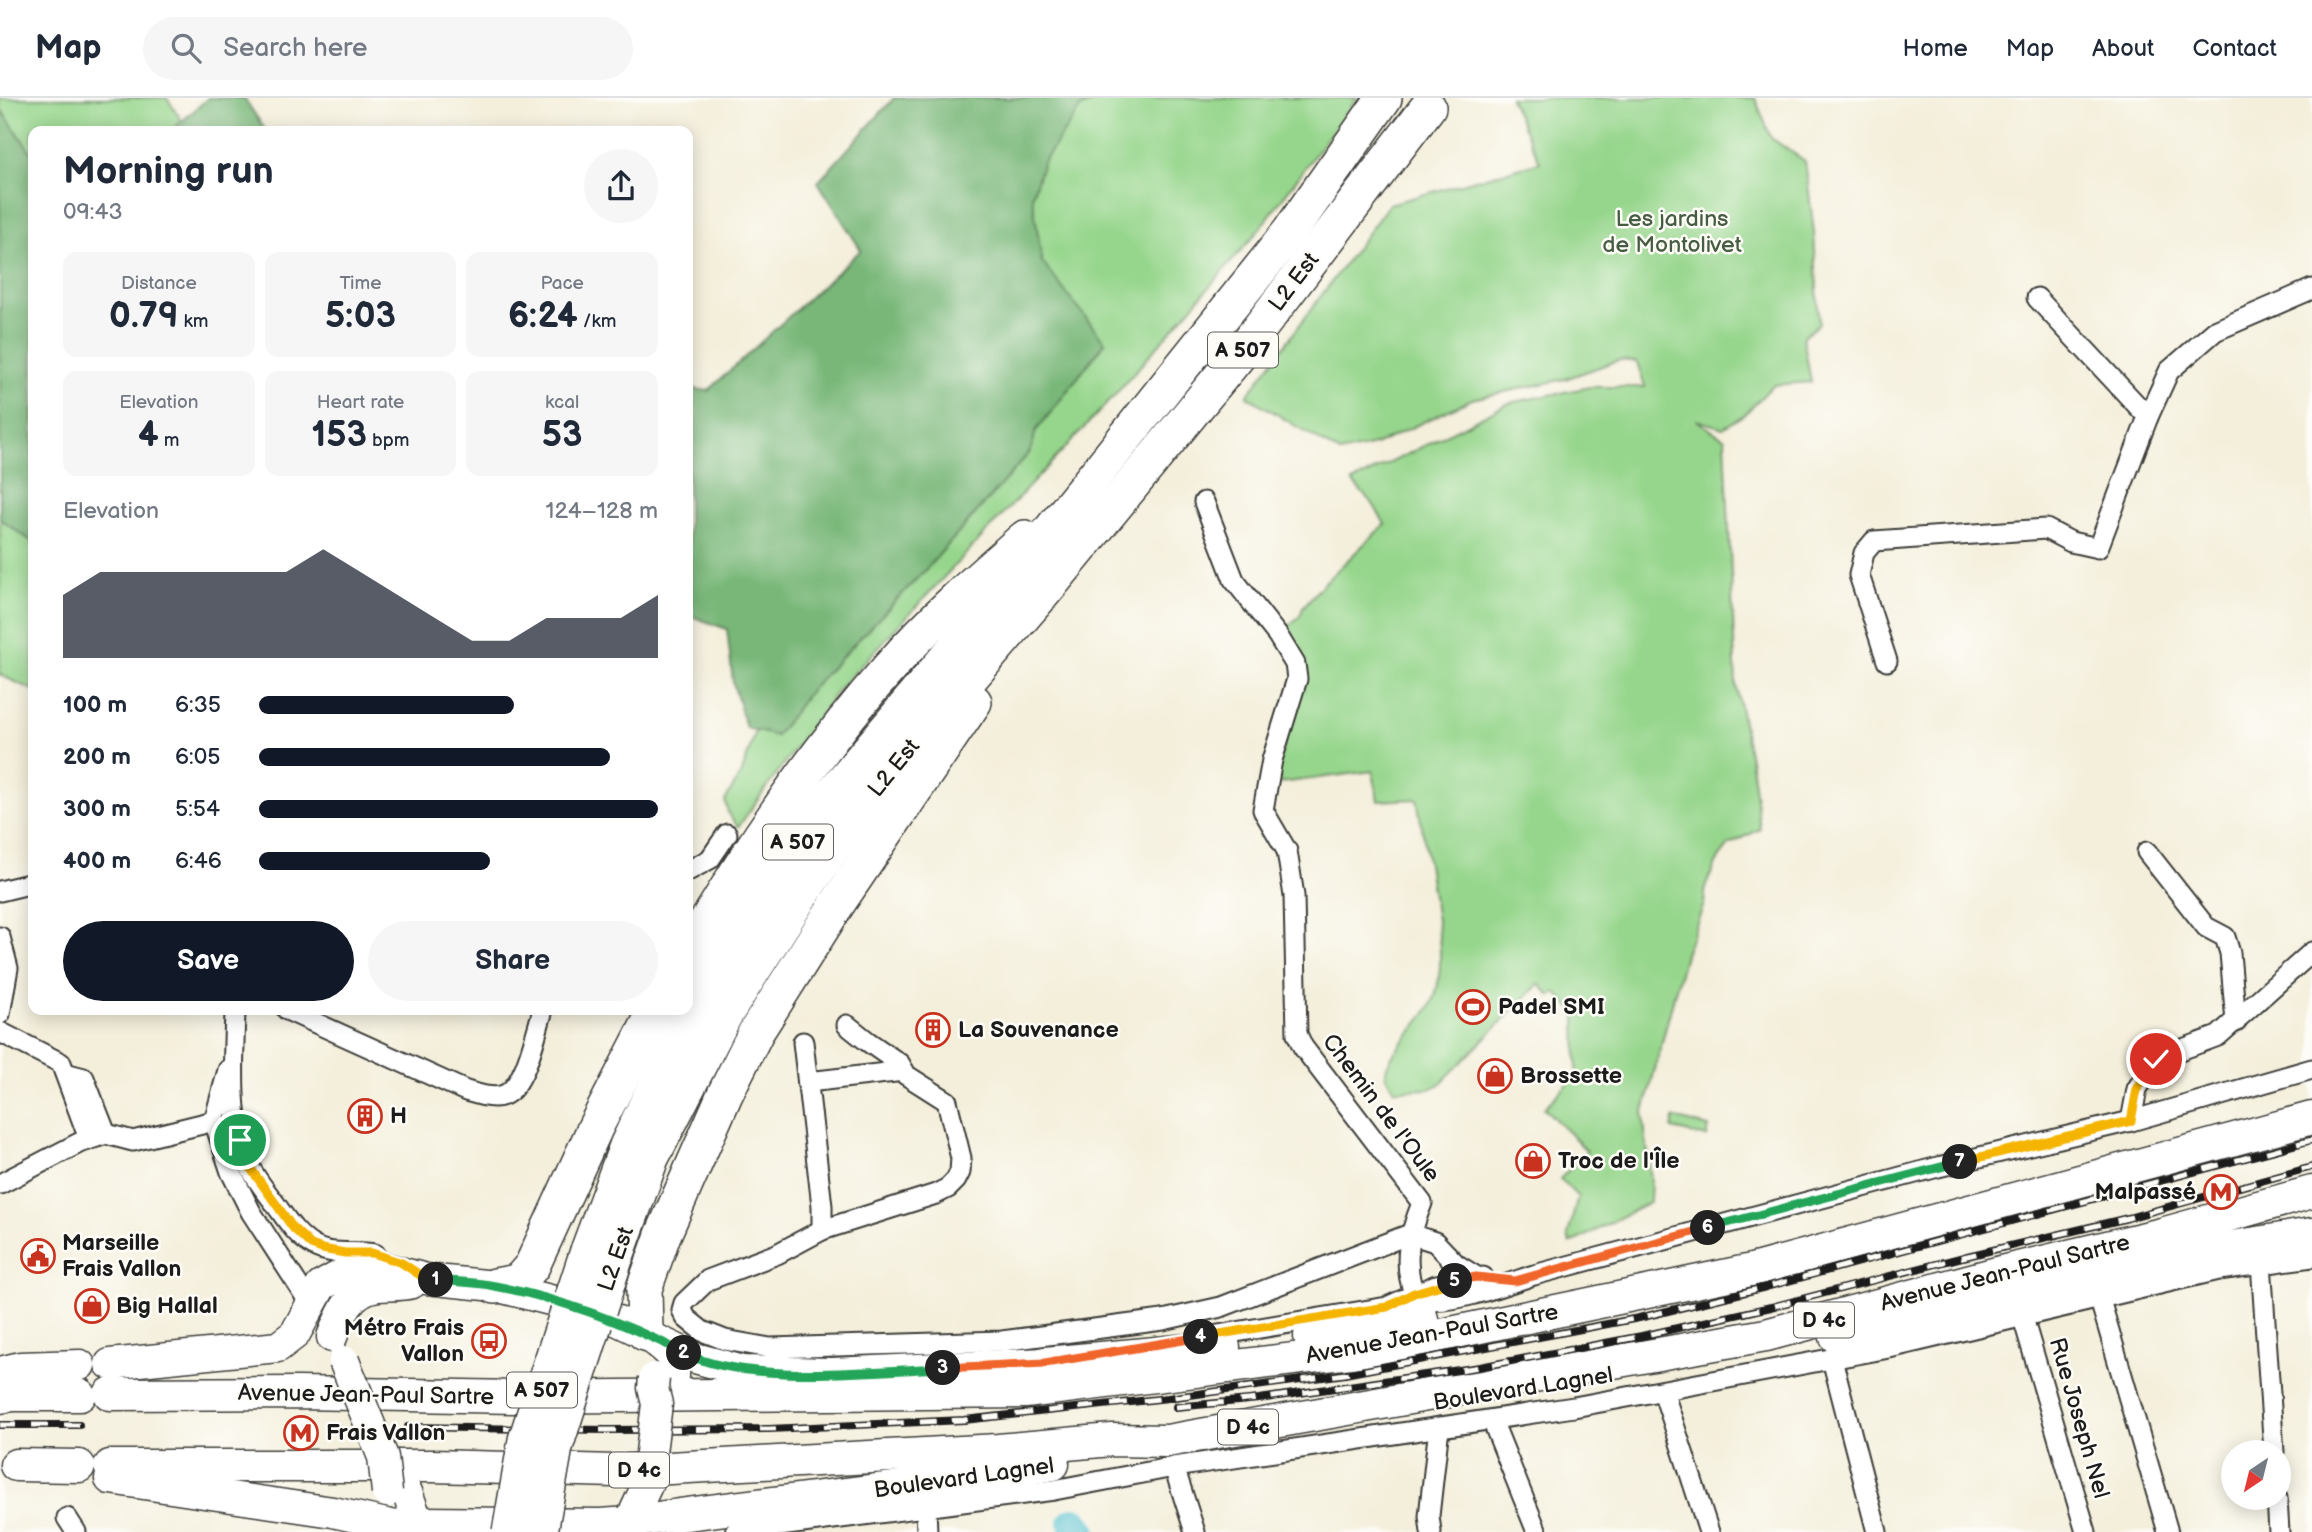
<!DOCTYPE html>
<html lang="en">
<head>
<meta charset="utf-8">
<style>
  :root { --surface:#fff; --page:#f6f6f7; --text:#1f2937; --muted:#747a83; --line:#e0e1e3; --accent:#111827 }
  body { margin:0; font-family:"Balsamiq Sans",sans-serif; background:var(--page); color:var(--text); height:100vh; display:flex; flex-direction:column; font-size:26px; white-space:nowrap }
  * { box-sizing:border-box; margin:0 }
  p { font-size:23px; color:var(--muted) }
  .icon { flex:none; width:38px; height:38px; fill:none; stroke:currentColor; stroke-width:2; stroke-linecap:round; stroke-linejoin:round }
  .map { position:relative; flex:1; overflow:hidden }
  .details { position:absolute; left:28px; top:28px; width:665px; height:889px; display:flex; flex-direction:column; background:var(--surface); border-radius:14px; box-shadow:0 4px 18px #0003 }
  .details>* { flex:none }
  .needle { width:46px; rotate:215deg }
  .fabs { position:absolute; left:2221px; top:1342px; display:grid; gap:14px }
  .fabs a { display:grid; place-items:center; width:70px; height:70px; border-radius:50%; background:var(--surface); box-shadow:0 4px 18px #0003; font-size:35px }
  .pin { position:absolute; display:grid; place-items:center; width:60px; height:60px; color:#fff; margin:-30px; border:4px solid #fff; border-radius:50%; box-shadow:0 2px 7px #0007 }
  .km { position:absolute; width:35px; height:35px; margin:-18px; border-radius:50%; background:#222; color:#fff; font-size:19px; line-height:35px; text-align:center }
  .round { display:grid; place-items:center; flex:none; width:74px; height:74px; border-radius:37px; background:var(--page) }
  .overview { display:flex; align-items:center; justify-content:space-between; height:119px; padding:0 35px }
  h1 { font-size:38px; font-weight:700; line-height:52px }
  .metrics { display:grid; grid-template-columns:repeat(3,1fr); gap:10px; height:119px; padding:7px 35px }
  .metrics div { display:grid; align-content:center; border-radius:14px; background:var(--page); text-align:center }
  .metrics b { font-size:35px; font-weight:700 }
  .metrics small { font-size:19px; font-weight:400 }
  .metrics p { font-size:19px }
  .chart { height:196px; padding:14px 35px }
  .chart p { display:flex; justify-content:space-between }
  .chart svg { width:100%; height:126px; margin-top:7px; fill:var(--accent); opacity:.7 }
  .action { display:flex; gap:14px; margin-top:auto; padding:14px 35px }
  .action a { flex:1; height:80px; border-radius:42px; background:var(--accent); color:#fff; font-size:28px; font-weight:700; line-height:80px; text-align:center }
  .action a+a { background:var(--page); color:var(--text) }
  ul { padding:0 35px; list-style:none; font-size:23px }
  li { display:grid; grid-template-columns:112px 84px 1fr; align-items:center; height:52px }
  li i { height:18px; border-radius:9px; background:var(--accent) }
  header { display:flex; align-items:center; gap:42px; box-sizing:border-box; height:98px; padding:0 35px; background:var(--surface); border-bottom:2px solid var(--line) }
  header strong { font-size:33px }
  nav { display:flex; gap:38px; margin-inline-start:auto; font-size:24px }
  .search { width:490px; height:63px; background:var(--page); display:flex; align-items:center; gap:18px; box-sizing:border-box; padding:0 24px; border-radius:38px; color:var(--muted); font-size:26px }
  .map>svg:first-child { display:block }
</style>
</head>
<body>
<header>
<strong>Map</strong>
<div class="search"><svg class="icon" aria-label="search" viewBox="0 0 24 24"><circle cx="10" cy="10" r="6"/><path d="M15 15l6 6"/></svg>Search here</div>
<nav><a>Home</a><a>Map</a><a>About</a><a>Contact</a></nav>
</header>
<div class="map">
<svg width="2312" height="1434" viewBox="0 0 2312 1434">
  <rect width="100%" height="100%" fill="#fdfcf7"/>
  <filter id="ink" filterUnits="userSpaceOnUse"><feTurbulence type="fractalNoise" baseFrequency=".0143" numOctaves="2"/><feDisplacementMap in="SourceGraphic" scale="14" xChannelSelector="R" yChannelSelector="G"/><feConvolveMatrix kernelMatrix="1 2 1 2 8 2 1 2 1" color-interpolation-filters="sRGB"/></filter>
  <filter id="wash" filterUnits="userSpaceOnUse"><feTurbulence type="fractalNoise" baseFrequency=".00686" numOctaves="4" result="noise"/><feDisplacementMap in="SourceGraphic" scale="28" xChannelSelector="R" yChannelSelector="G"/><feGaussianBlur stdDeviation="1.57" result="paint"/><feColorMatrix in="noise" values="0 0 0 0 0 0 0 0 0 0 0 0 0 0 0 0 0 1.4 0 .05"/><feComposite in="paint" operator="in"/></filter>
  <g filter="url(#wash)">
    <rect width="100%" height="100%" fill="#f4efdb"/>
    <g fill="#96d68c" stroke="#597954" stroke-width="2">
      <polygon points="0,0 167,0 182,23 171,33 33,33 33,57 0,10"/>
      <polygon points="1105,0 1357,0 1258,133 1113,299 838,592 738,729 728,715 725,703 742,674 756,632 776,638 811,591 928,469 1030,354 1036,333 1105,245 1042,164 1032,98 1043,64 1081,9"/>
      <path d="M1510,0H1755L1771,40L1805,63L1814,134L1819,226L1803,239L1811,284L1773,287L1745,316L1723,330L1696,322L1725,341L1736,587L1752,672L1760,731L1729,747L1719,760L1706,786L1704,806L1685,856L1643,1017L1651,1081L1650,1104L1570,1146L1568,1137L1578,1099L1560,1081L1587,1053L1544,1010L1577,977L1576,916L1556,894L1551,898L1539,886L1440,986L1430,991L1395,992C1391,986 1385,981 1386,973C1386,956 1427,922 1435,898C1446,861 1437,823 1431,786C1427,758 1422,730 1417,701L1378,703L1373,673L1272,686L1304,580L1282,533L1300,518L1303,509L1324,485L1385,426L1373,406L1352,384L1509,305L1590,289H1645L1637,264L1619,262L1565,281L1472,301L1375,347L1340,355L1247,298L1389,106L1540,64Z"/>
      <polygon points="0,421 33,444 33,592 0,577"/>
      <polygon points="1674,1020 1709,1029 1707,1039 1672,1031"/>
    </g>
    <g fill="#78b778" stroke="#4a6a4a" stroke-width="2">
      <polygon points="208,0 244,0 266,33 171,33"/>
      <polygon points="894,0 1105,0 1081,9 1043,64 1032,98 1042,164 1105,244 1036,333 1030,354 928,469 811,591 776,638 746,630 733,585 727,531 688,517 688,290 708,293 861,152 818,84"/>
      <polygon points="0,10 33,57 33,444 0,421"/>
    </g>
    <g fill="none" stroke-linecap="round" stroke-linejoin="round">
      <polyline stroke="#55c0d0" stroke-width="32" points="1074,1425 1081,1434"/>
    </g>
  </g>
  <g filter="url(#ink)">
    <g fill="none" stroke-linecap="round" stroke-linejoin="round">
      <g stroke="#3c3c39" stroke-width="23">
        <g id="minor">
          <polyline points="2037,200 2148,319"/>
          <path d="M1204,404L1234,482L1278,538L1295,566L1297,581L1272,662L1263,712L1287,753L1294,798L1297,936L1303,949L1422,1105C1410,1135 1402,1163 1414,1195C1419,1197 1424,1201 1430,1202C1454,1206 1509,1185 1534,1177L1938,1069L2131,1023L2312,971"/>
          <polyline points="1887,563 1859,477 1864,455 1874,443 2046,431 2071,444 2098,450 2148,319 2169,273 2215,233 2312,191"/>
          <polyline points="2147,754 2206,829 2225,839 2230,855 2236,924"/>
          <polyline points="688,773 710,761 727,736"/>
          <polyline points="0,793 33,785"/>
          <polyline points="0,839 8,870 0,916"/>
          <path d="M235,912C234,959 228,1023 249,1067C255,1081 267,1094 276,1107C286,1121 296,1137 312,1147C331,1159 355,1152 375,1156"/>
          <path d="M287,912L466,993C478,996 493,1002 504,997C526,988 536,933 543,912"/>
          <polyline points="847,927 867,943 900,966 906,977 947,1003 961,1060 960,1074 956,1082 948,1090 936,1096 822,1132 777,1156 708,1182 684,1205 682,1212 686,1220 702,1233 725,1242 770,1250 1002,1243 1163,1222 1221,1209 1410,1136 1435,1144 1456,1166 1477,1179"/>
          <polyline points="0,934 61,965 89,1041"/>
          <polyline points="803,944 822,1108 822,1132"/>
          <polyline points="228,972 214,1023 231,1074 251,1114 311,1207"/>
          <polyline points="65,975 84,980 106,1036"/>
          <polyline points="808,984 904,973"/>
          <polyline points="2131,1023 2137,991 2156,961 2218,938 2312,854"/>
          <polyline points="0,1086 79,1045 106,1036 133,1043 214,1023"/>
          <polyline points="2261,1165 2274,1354"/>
          <polyline points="2100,1202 2168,1434"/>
          <polyline points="2023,1220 2086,1434"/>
          <polyline points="1206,1239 1387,1209 1436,1187 1483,1179"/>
          <polyline points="1832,1261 1877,1434"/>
          <polyline points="1663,1293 1709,1434"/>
          <polyline points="1492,1322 1537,1434"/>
          <polyline points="1174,1369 1195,1434"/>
          <polyline points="2277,1400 2279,1434"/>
          <polyline points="926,1410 927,1434"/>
          <polyline points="67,1420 76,1434"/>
          <polyline points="735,1434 1054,1392 1174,1369 1574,1309 1889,1250 2219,1172 2312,1159"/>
          <polyline points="1431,1434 1429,1418 1439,1329"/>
        </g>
      </g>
      <g stroke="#3c3c39" stroke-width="33">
        <g id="primary">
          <path d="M332,1239C341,1216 350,1191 378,1188C390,1187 401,1188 412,1185"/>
          <path d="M654,1242C670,1255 676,1257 674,1279"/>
          <polyline points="110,1266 278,1249 295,1236 321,1188 355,1169 377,1168 426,1181 495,1188 550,1202 618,1223 695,1260 743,1273 832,1275 1045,1265"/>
          <polyline points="0,1274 20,1269 80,1267"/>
          <polyline points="110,1381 333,1414 395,1428 425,1424 600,1426 630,1424 647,1387"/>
          <polyline points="407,1394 418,1425"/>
        </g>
      </g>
      <g stroke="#3c3c39" stroke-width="35">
        <g id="trunk">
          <polyline points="1310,1238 1422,1221"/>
          <polyline points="1836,1239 2016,1202 2202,1154 2312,1136"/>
          <polyline points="1045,1265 1224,1249"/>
          <polyline points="110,1296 299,1295 517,1299 1025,1294 1375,1251 1752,1172 2312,1020"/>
          <polyline points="0,1299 14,1297 80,1297"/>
          <polyline points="16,1367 79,1368"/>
          <polyline points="110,1368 432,1368 615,1373 998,1352 1112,1342 1167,1343 1766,1237 2005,1173 2162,1136 2312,1094"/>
          <path d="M630,1424C771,1403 913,1391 1053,1366"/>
        </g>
      </g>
      <g stroke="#3c3c39" stroke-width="38">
        <g id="motorway">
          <path d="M688,856C746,755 812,657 890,569C931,522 978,481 1025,440"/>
          <polyline points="588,1153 627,1048 697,900 777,771 833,695 988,511 1289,135 1384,0"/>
          <polyline points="615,1161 651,1060 725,916 804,792 859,713 920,638 1048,489 1242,253 1428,9"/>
          <polyline points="495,1188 518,1184 532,1168 596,1028 656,912"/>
          <polyline points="645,1235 644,1191 663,1137 725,996 756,934 837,806 974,604"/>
          <polyline points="626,1434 630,1424"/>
        </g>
      </g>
      <use href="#minor" stroke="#fff" stroke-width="19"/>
      <use href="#primary" stroke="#fff" stroke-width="30"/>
      <use href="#trunk" stroke="#fff" stroke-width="32"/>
      <use href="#motorway" stroke="#fff" stroke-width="35"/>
      <g stroke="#1c1c1c" stroke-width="8">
        <g id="rail">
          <polyline points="1176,1309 1259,1301 1480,1269 1642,1238 1771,1209 1963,1159 2128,1120 2312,1069"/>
          <polyline points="0,1327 79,1327"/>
          <polyline points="408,1329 607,1332 769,1331 964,1322 1168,1300 1345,1276 1639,1220 1766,1189 2312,1042"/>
        </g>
      </g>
      <use href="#rail" stroke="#fdfcf7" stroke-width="5" stroke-dasharray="16" stroke-linecap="butt"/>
      <g stroke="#3c3c39" stroke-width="33" stroke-linecap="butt">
        <g id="primary-bridge">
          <polyline points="344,1263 383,1359 387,1394"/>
          <polyline points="647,1387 657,1306 653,1290 654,1280"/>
        </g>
      </g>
      <g stroke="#3c3c39" stroke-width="38" stroke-linecap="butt">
        <g id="motorway-bridge">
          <polyline points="510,1434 526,1342 588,1153"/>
          <polyline points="540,1434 555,1349 615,1161"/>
        </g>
      </g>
      <use href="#primary-bridge" stroke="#fff" stroke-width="30"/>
      <use href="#motorway-bridge" stroke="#fff" stroke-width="35"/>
    </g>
  </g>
  <g fill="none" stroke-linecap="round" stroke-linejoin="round" filter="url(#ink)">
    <g stroke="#fff" stroke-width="14">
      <polyline id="split-1" points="240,1042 249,1068 293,1130 311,1147 322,1151 345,1155 372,1155 402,1165 426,1181 436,1182"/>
    </g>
    <g stroke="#fff" stroke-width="14">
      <path id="split-2" d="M436,1182C455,1184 476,1184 495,1188C561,1201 625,1225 684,1255"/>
    </g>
    <g stroke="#fff" stroke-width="14">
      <path id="split-3" d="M684,1255C750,1287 869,1273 943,1270"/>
    </g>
    <g stroke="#fff" stroke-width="14">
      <polyline id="split-4" points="943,1270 1045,1265 1201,1239"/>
    </g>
    <g stroke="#fff" stroke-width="14">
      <polyline id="split-5" points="1201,1239 1387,1209 1414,1195 1455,1183"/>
    </g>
    <g stroke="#fff" stroke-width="14">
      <polyline id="split-6" points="1455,1183 1476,1179 1515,1183 1708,1130"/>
    </g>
    <g stroke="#fff" stroke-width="14">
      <polyline id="split-7" points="1708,1130 1960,1064"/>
    </g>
    <g stroke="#fff" stroke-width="14">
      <polyline id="split-8" points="1960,1064 2131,1023 2137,991 2156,961"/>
    </g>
    <use href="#split-1" stroke="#f5b400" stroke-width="9"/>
    <use href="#split-2" stroke="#22a559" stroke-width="9"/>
    <use href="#split-3" stroke="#22a559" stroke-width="9"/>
    <use href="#split-4" stroke="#f0652b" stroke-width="9"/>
    <use href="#split-5" stroke="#f5b400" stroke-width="9"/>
    <use href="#split-6" stroke="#f0652b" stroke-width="9"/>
    <use href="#split-7" stroke="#22a559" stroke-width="9"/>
    <use href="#split-8" stroke="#f5b400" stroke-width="9"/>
  </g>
  <defs>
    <g id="stadium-ring" transform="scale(1.75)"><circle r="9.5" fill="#fdfcf7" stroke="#c8321e" stroke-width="1.5"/><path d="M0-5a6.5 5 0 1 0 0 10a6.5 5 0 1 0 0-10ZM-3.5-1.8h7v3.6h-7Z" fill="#c8321e"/></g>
    <g id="building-ring" transform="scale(1.75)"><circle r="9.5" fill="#fdfcf7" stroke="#c8321e" stroke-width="1.5"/><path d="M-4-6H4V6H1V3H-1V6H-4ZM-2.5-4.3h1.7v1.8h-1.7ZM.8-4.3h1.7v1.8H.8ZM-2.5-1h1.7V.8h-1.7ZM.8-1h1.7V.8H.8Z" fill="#c8321e"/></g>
    <g id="shop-ring" transform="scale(1.75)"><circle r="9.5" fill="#fdfcf7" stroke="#c8321e" stroke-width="1.5"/><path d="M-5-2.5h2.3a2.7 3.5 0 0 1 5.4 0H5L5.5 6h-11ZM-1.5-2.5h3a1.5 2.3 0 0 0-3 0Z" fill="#c8321e"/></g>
    <g id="metro-ring" transform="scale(1.75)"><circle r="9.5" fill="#fdfcf7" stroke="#c8321e" stroke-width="1.5"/><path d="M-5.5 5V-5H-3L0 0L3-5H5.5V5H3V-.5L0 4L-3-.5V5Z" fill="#c8321e"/></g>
    <g id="civic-ring" transform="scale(1.75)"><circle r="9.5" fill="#fdfcf7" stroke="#c8321e" stroke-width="1.5"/><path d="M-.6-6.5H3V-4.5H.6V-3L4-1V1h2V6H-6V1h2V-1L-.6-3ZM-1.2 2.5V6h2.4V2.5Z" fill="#c8321e"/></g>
    <g id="bus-ring" transform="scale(1.75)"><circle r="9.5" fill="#fdfcf7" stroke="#c8321e" stroke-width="1.5"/><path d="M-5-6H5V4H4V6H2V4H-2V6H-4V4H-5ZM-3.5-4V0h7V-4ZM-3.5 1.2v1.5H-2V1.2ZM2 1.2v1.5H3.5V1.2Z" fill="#c8321e"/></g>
  </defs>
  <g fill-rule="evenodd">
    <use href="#stadium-ring" x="1473" y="909"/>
    <use href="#building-ring" x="933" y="932"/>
    <use href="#shop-ring" x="1495" y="978"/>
    <use href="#building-ring" x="365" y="1018"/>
    <use href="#shop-ring" x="1533" y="1063"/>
    <use href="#metro-ring" x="2221" y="1094"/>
    <use href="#civic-ring" x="38" y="1158"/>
    <use href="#shop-ring" x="92" y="1208"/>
    <use href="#bus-ring" x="489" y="1243"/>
    <use href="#metro-ring" x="301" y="1335"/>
  </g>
  <g text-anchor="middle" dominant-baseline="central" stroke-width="5" stroke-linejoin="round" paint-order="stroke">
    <g fill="#fdfcf7" stroke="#605f5e" stroke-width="2">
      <rect x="1208" y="234.5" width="70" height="35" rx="5"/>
      <rect x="763" y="726.5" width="70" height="35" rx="5"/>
      <rect x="1794" y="1204.5" width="60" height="35" rx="5"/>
      <rect x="507" y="1274.5" width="70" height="35" rx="5"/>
      <rect x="1218" y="1311.5" width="60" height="35" rx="5"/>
      <rect x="609" y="1354.5" width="60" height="35" rx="5"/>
    </g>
    <g font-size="21" font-weight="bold" fill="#1c1c1c">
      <text x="1243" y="252">A 507</text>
      <text x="798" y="744">A 507</text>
      <text x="1824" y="1222">D 4c</text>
      <text x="542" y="1292">A 507</text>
      <text x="1248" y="1329">D 4c</text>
      <text x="639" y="1372">D 4c</text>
    </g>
    <g font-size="23" fill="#475d43" stroke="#fdfcf7">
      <text x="1672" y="121">Les jardins<tspan x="1672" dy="26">de Montolivet</tspan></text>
    </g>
    <g font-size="23" fill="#1c1c1c" stroke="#fdfcf7">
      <text transform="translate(1294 184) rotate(-53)">L2 Est</text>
      <text transform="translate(894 670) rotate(-51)">L2 Est</text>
      <text transform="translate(1381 1010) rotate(53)">Chemin de l'Oule</text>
      <text transform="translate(616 1161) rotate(-71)">L2 Est</text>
      <text transform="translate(2005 1175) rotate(-14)">Avenue Jean-Paul Sartre</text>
      <text transform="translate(1432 1236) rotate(-10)">Avenue Jean-Paul Sartre</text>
      <text transform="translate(1523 1291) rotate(-9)">Boulevard Lagnel</text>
      <text transform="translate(366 1297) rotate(1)">Avenue Jean-Paul Sartre</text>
      <text transform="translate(2079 1320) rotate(74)">Rue Joseph Nel</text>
      <text transform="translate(964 1380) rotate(-8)">Boulevard Lagnel</text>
    </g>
    <g font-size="23" font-weight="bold" fill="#1c1c1c" stroke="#fdfcf7" text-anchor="start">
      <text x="1498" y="909">Padel SMI</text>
      <text x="958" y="932">La Souvenance</text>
      <text x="1520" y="978">Brossette</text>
      <text x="390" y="1018">H</text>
      <text x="1558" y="1063">Troc de l'Île</text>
      <text x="2196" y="1094" text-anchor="end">Malpassé</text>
      <text x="62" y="1145">Marseille<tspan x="62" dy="26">Frais Vallon</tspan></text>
      <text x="116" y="1208">Big Hallal</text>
      <text x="464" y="1230" text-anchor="end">Métro Frais<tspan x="464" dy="26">Vallon</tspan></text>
      <text x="326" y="1335">Frais Vallon</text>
    </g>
  </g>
</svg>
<div class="fabs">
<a><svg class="needle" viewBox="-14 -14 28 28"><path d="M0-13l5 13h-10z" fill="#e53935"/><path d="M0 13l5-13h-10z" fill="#747a83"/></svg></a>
</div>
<div class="pin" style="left:240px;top:1042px;background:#1e9e55"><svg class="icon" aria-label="arrive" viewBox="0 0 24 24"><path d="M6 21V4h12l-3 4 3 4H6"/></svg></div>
<div class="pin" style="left:2156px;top:961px;background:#d93025"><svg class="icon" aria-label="check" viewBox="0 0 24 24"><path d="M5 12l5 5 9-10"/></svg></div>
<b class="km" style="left:436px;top:1182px">1</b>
<b class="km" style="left:684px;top:1255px">2</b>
<b class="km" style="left:943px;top:1270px">3</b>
<b class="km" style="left:1201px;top:1239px">4</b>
<b class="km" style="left:1455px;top:1183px">5</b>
<b class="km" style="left:1708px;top:1130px">6</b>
<b class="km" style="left:1960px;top:1064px">7</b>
<section class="details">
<div class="overview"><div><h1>Morning run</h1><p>09:43</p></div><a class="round"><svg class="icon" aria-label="share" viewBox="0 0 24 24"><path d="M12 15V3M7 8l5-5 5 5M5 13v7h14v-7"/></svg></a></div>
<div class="metrics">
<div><p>Distance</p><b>0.79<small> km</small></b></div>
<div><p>Time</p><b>5:03</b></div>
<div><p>Pace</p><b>6:24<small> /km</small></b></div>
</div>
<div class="metrics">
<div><p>Elevation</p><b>4<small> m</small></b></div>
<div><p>Heart rate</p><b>153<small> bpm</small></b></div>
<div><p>kcal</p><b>53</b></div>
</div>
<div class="chart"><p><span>Elevation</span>124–128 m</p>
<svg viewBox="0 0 160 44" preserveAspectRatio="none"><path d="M0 44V22L10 14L20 14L30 14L40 14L50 14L60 14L70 6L80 14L90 22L100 30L110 38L120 38L130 30L140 30L150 30L160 22V44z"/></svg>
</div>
<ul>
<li><b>100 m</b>6:35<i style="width:64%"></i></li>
<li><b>200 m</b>6:05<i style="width:88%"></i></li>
<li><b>300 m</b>5:54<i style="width:100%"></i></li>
<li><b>400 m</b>6:46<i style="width:58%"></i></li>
</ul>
<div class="action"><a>Save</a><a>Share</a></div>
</section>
</div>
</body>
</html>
